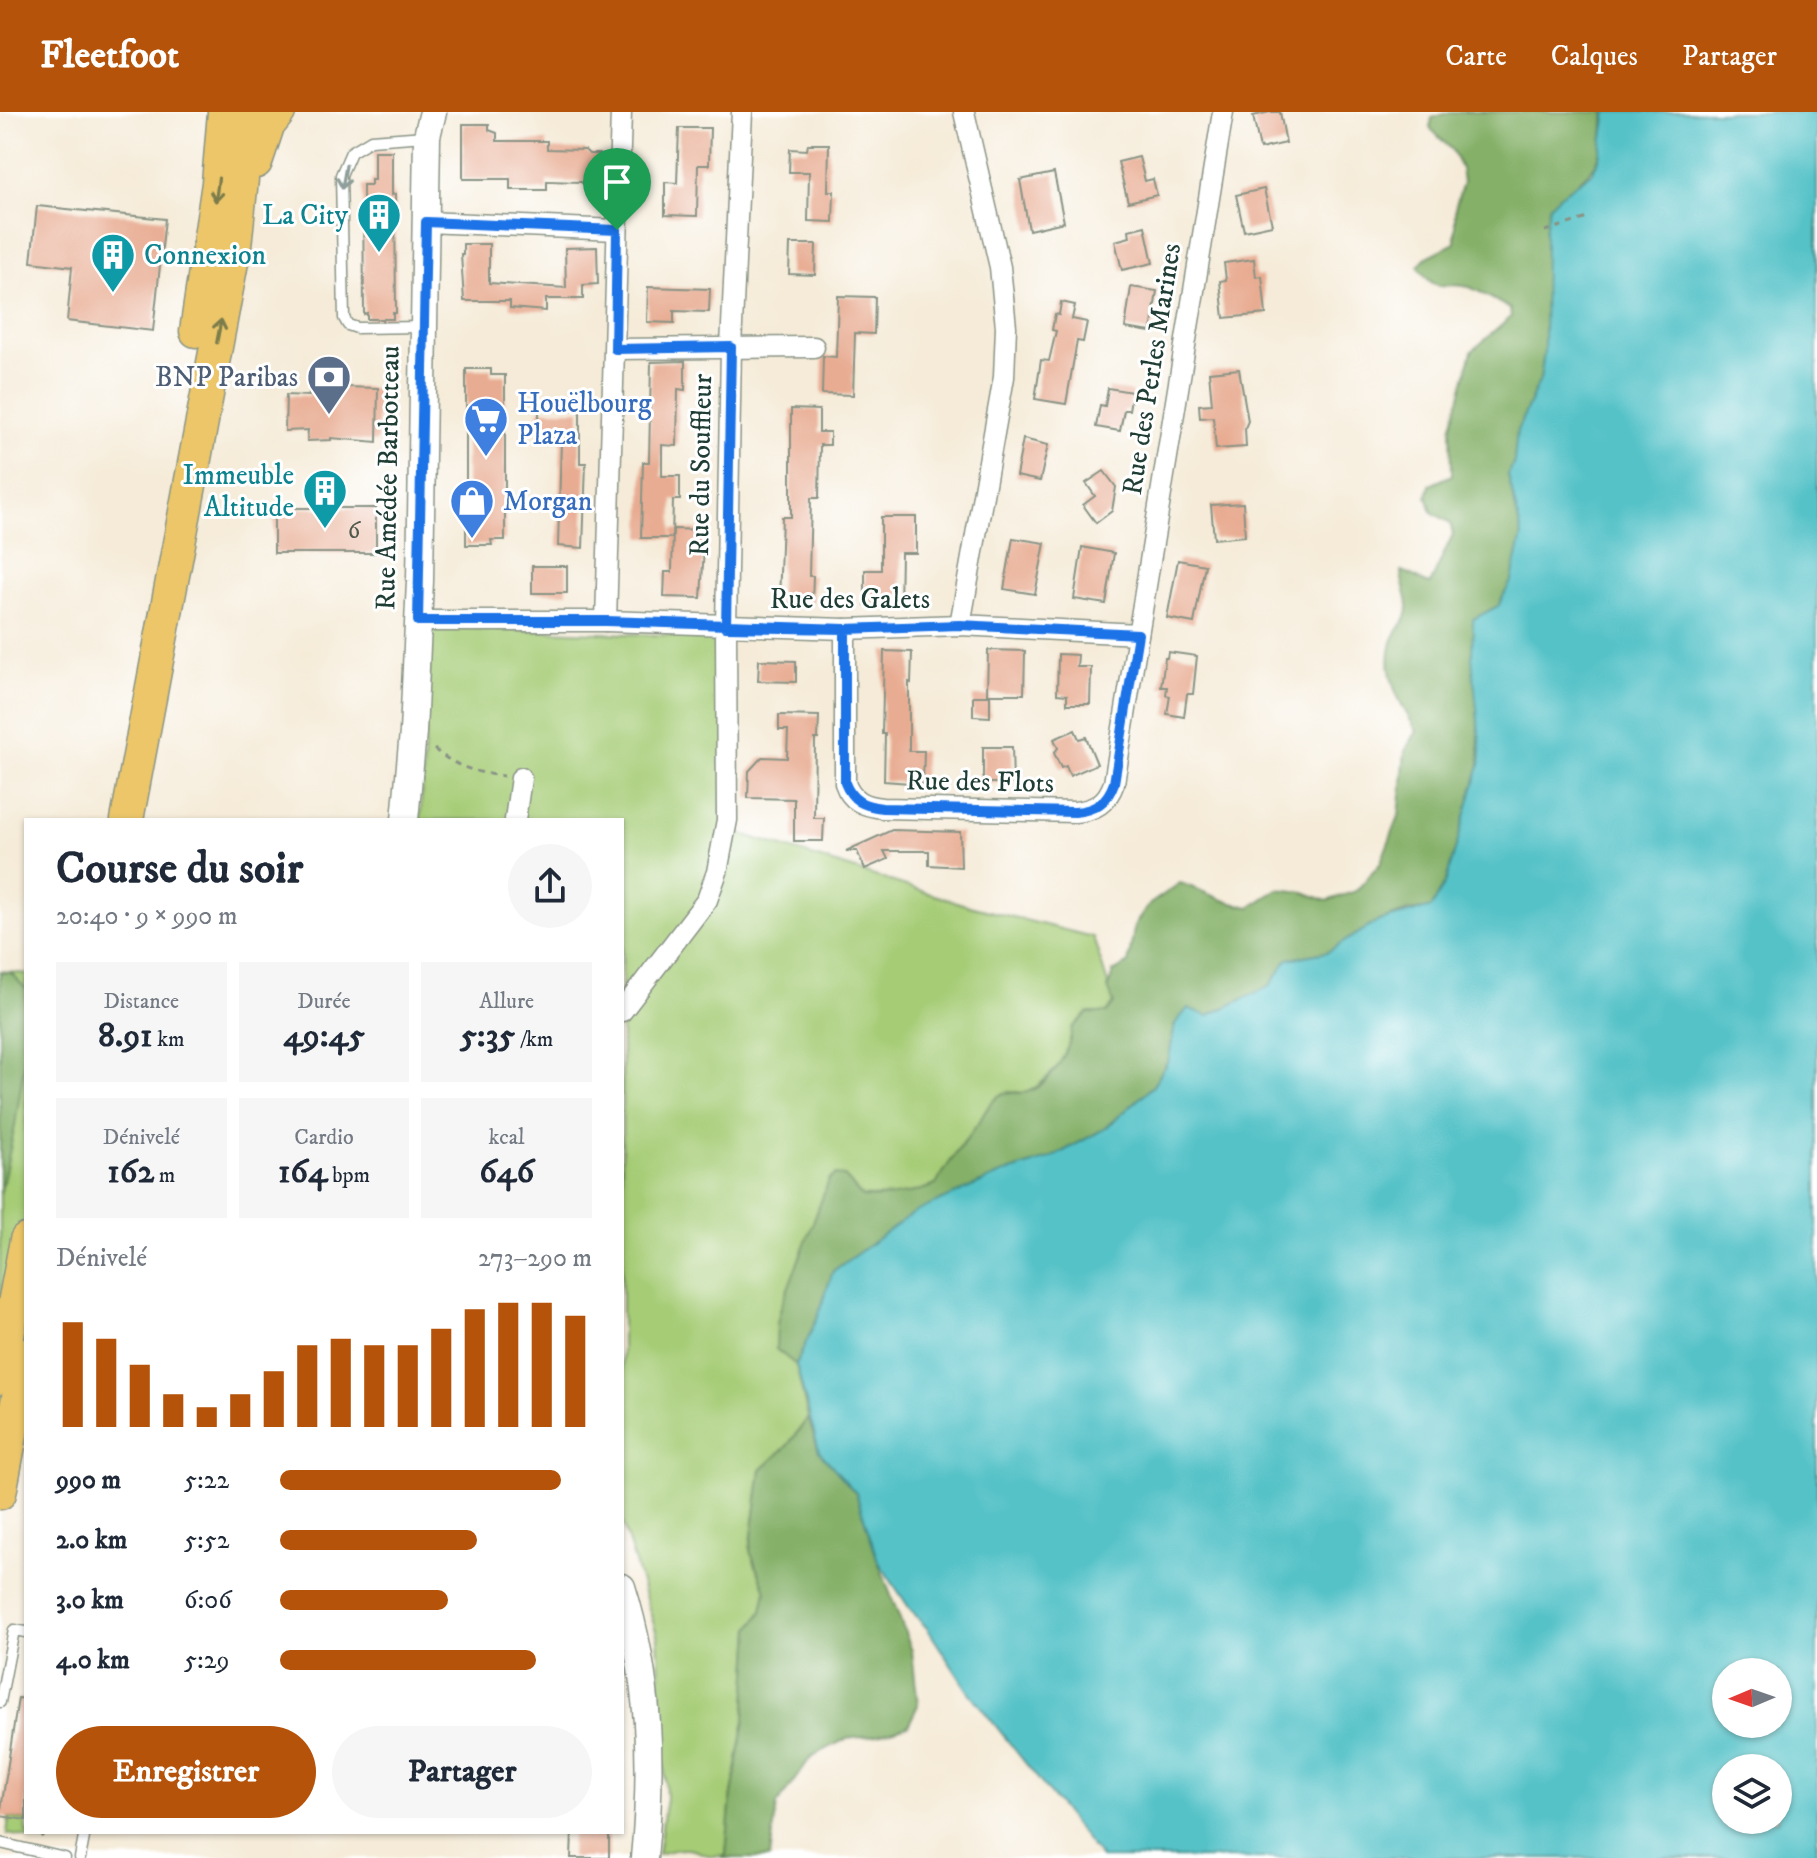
<!DOCTYPE html>
<html lang="fr">
<head>
<meta charset="utf-8">
<style>
  :root { --surface:#fff; --page:#f6f6f7; --text:#1f2937; --muted:#747a83; --accent:#b45309 }
  body { margin:0; font-family:"IM FELL DW Pica",serif; background:var(--page); color:var(--text); height:100vh; display:flex; flex-direction:column; font-size:30px; white-space:nowrap }
  * { box-sizing:border-box; margin:0 }
  p { font-size:26px; color:var(--muted) }
  .icon { flex:none; width:44px; height:44px; fill:none; stroke:currentColor; stroke-width:2; stroke-linecap:round; stroke-linejoin:round }
  .map { position:relative; flex:1; overflow:hidden }
  .drawer { position:absolute; left:24px; top:706px; width:600px; height:1016px; display:flex; flex-direction:column; background:var(--surface); border-radius:0px; box-shadow:0 2px 6px #0004 }
  .drawer>* { flex:none }
  .needle { width:52px; rotate:268deg }
  .buttons { position:absolute; left:1712px; top:1546px; display:grid; gap:16px }
  .buttons a { display:grid; place-items:center; width:80px; height:80px; border-radius:50%; background:var(--surface); box-shadow:0 2px 6px #0004; font-size:40px }
  .pin { position:absolute; display:grid; place-items:center; width:68px; height:68px; color:#fff; margin:-82px -34px; border-radius:50% 50% 50% 0; rotate:-45deg; box-shadow:0 0 8px #0007 }
  .pin .icon { rotate:45deg }
  .round { display:grid; place-items:center; flex:none; width:84px; height:84px; border-radius:42px; background:var(--page) }
  .headline { display:flex; align-items:center; justify-content:space-between; height:136px; padding:0 32px }
  h1 { font-size:44px; font-weight:700; line-height:60px }
  .figures { display:grid; grid-template-columns:repeat(3,1fr); gap:12px; height:136px; padding:8px 32px }
  .figures div { display:grid; align-content:center; border-radius:0px; background:var(--page); text-align:center }
  .figures b { font-size:34px; font-weight:700 }
  .figures small { font-size:22px; font-weight:400 }
  .figures p { font-size:22px }
  .chart { height:224px; padding:16px 32px }
  .chart p { display:flex; justify-content:space-between }
  .chart svg { width:100%; height:144px; margin-top:8px; stroke:var(--accent); stroke-width:6 }
  .action { display:flex; gap:16px; margin-top:auto; padding:16px 32px }
  .action a { flex:1; height:92px; border-radius:48px; background:var(--accent); color:#fff; font-size:32px; font-weight:700; line-height:92px; text-align:center }
  .action a+a { background:var(--page); color:var(--text) }
  ul { padding:0 32px; list-style:none; font-size:26px }
  li { display:grid; grid-template-columns:128px 96px 1fr; align-items:center; height:60px }
  li i { height:20px; border-radius:10px; background:var(--accent) }
  header { display:flex; align-items:center; gap:48px; box-sizing:border-box; height:112px; padding:0 40px; background:var(--accent); color:#fff }
  header strong { font-size:38px }
  nav { display:flex; gap:44px; margin-inline-start:auto; font-size:28px }
  .map>svg:first-child { display:block }
</style>
</head>
<body>
<header>
<strong>Fleetfoot</strong>
<nav><a>Carte</a><a>Calques</a><a>Partager</a></nav>
</header>
<div class="map">
<svg width="1817" height="1746" viewBox="0 0 1817 1746">
  <rect width="100%" height="100%" fill="#fff"/>
  <filter id="ink" filterUnits="userSpaceOnUse"><feTurbulence type="fractalNoise" baseFrequency=".0125" numOctaves="2"/><feDisplacementMap in="SourceGraphic" scale="16" xChannelSelector="R" yChannelSelector="G"/><feConvolveMatrix kernelMatrix="1 2 1 2 8 2 1 2 1" color-interpolation-filters="sRGB"/></filter>
  <filter id="wash" filterUnits="userSpaceOnUse"><feTurbulence type="fractalNoise" baseFrequency=".006" numOctaves="4" result="noise"/><feDisplacementMap in="SourceGraphic" scale="32" xChannelSelector="R" yChannelSelector="G"/><feGaussianBlur stdDeviation="1.8" result="paint"/><feColorMatrix in="noise" values="0 0 0 0 0 0 0 0 0 0 0 0 0 0 0 0 0 1.4 0 .05"/><feComposite in="paint" operator="in"/></filter>
  <g filter="url(#wash)">
    <rect width="100%" height="100%" fill="#f5ebd8"/>
    <g fill="#a6cc76" stroke="#628455" stroke-width="2">
      <path d="M432,515L716,525L736,720L969,794L1093,825L1114,891L1106,902L1070,932L1060,953L1039,973L1026,981L1008,979L961,1033L936,1073L904,1084L862,1085L776,1237L796,1253L808,1306L787,1334L761,1359L750,1438L766,1479L762,1499L751,1516L745,1608L730,1694L726,1743C708,1746 708,1742 693,1738C682,1735 669,1739 658,1742L666,1686L658,1526L622,1409V708H420Z"/>
      <polygon points="0,859 26,862 26,1318 0,1301"/>
      <polygon points="9,1706 26,1708 26,1720 61,1720 47,1729 7,1722"/>
    </g>
    <g fill="#84b067" stroke="#52764e" stroke-width="2">
      <path d="M1450,0H1605C1602,28 1606,52 1579,68L1546,191L1544,241L1540,268L1517,319L1514,350L1508,363L1522,423L1512,468L1498,494L1473,507L1480,653L1446,769L1432,796L1408,799L1379,809L1327,840L1288,847L1270,874L1208,904L1175,912L1169,947L1153,974L1106,1016L1051,1046L999,1063L915,1101L833,1159L818,1204L796,1253L776,1237L777,1211L781,1195L829,1068L835,1063L844,1064L862,1085C889,1087 910,1082 936,1073C948,1050 964,1031 979,1010C983,1003 987,995 993,989C1006,974 1014,984 1027,980C1052,972 1070,939 1072,916L1088,901H1107L1114,891L1108,876L1113,860L1128,852L1135,812L1150,792L1180,771C1205,779 1226,792 1250,795L1278,777L1304,780L1327,789L1356,779L1380,752L1399,704L1405,639L1417,619C1401,593 1382,563 1392,530C1395,520 1404,512 1407,502C1411,488 1401,474 1401,459C1413,461 1418,469 1430,472L1453,422L1450,411L1432,400L1427,384L1430,373L1452,363L1451,317L1472,239L1511,205L1510,197C1501,192 1476,177 1469,175C1443,168 1437,185 1418,154L1425,146L1455,131V96L1463,70L1461,57L1452,38L1430,16L1432,6Z"/>
      <polygon points="10,860 26,877 26,941 15,1014 0,1083 0,861"/>
      <polygon points="808,1306 819,1339 856,1381 878,1449 912,1539 918,1593 908,1614 878,1623 846,1627 811,1645 777,1693 770,1746 722,1746 726,1743 730,1694 745,1608 751,1516 762,1499 766,1479 750,1439 761,1358 787,1334"/>
    </g>
    <path fill="#54c2c8" stroke="#3a807e" stroke-width="2" fill-rule="evenodd" d="M1607,0H1817V1746H1101L968,1579L927,1516L910,1497L878,1449L856,1381L819,1339L796,1253L818,1204L833,1159L915,1100L999,1063L1051,1046L1106,1016L1153,974L1169,947L1175,912L1188,896L1208,904L1270,874L1288,847L1327,840L1379,809L1432,795L1446,769L1480,653L1481,639L1472,546L1473,507L1498,494L1512,468L1522,423L1508,363L1514,350L1517,319L1540,268L1544,241L1545,119L1549,94L1559,84L1592,61L1600,45ZM1726,1560H1778V1612H1726ZM1726,1656H1778V1708H1726Z"/>
    <g id="blocks">
      <g fill="#e8ac92">
        <polygon points="1270,0 1280,0 1286,31 1260,37 1253,4"/>
        <polygon points="463,12 489,12 489,18 497,21 497,29 547,29 547,37 585,38 589,42 599,42 599,52 603,56 603,74 585,73 581,70 547,69 547,78 510,78 510,67 463,67"/>
        <polygon points="679,16 710,16 709,53 698,53 697,104 665,103 665,70 677,71"/>
        <polygon points="808,32 829,32 828,79 834,79 833,110 808,109 809,60 789,60 790,37 807,38"/>
        <polygon points="374,39 392,39 392,83 395,82 396,201 393,201 393,207 367,207 367,201 364,202 363,73 371,73 371,68 374,68"/>
        <polygon points="1139,45 1145,69 1153,67 1157,83 1128,90 1118,50"/>
        <polygon points="1054,61 1064,110 1029,118 1020,68"/>
        <polygon points="1264,77 1272,113 1244,119 1236,83"/>
        <polygon points="37,94 165,107 153,219 67,209 72,155 31,150"/>
        <polygon points="1145,114 1153,151 1122,158 1115,129 1130,125 1129,118"/>
        <polygon points="463,132 489,132 489,171 566,176 565,136 597,135 598,172 583,173 583,187 546,187 546,199 510,196 510,189 464,189 461,142 463,142"/>
        <polygon points="790,132 816,132 815,163 789,162"/>
        <polygon points="1254,147 1256,165 1262,164 1266,202 1224,206 1220,169 1226,168 1224,151"/>
        <polygon points="648,175 710,177 709,200 674,199 674,211 647,210"/>
        <polygon points="1131,175 1157,179 1151,220 1125,216"/>
        <polygon points="838,184 875,185 874,222 855,221 853,283 822,282 823,244 836,245"/>
        <polygon points="1061,190 1075,193 1072,207 1087,210 1083,230 1077,229 1066,292 1035,287 1041,248 1049,249 1056,219 1052,218 1055,202 1059,203"/>
        <polygon points="685,249 685,278 678,277 677,334 662,333 662,364 680,364 680,388 673,388 672,426 641,426 643,350 649,350 651,250"/>
        <polygon points="466,257 491,257 491,263 505,263 505,428 491,428 492,433 466,433"/>
        <polygon points="1239,257 1248,309 1245,316 1246,335 1216,337 1213,305 1200,306 1199,293 1212,292 1209,260"/>
        <polygon points="309,274 378,276 377,330 331,326 331,328 307,329 308,318 285,319 286,283 309,284"/>
        <polygon points="1108,276 1132,280 1129,298 1124,298 1120,319 1096,315 1100,293 1105,294"/>
        <polygon points="791,297 819,298 819,320 830,320 830,333 820,333 819,386 811,386 809,464 813,464 812,491 779,491 782,405 791,405"/>
        <polygon points="539,298 580,298 580,351 586,351 583,436 558,434 561,329 539,330"/>
        <polygon points="1023,327 1048,333 1040,369 1016,364"/>
        <polygon points="1104,359 1116,375 1112,399 1096,411 1083,393 1095,384 1086,371"/>
        <polygon points="1243,391 1245,424 1214,427 1211,393"/>
        <rect x="274" y="396" width="102" height="45"/>
        <polygon points="881,405 916,405 916,441 901,441 900,494 865,493 865,458 881,458"/>
        <polygon points="673,417 705,418 701,486 664,485 665,460 672,460"/>
        <polygon points="1013,426 1045,431 1035,482 1004,477"/>
        <polygon points="1082,435 1114,441 1106,492 1074,487"/>
        <polygon points="1178,448 1205,453 1194,511 1167,506"/>
        <rect x="532" y="454" width="35" height="27"/>
        <polygon points="988,538 1025,539 1024,582 987,582"/>
        <polygon points="884,539 912,540 911,571 909,570 909,639 924,639 923,672 884,669 885,622 882,622"/>
        <polygon points="1168,540 1197,544 1193,582 1187,582 1184,605 1167,602 1170,584 1166,583 1167,575 1161,575 1165,546 1167,546"/>
        <polygon points="1058,542 1078,543 1077,555 1091,555 1090,592 1067,592 1067,583 1057,582"/>
        <polygon points="759,548 796,549 796,570 758,569"/>
        <polygon points="973,584 990,584 990,605 973,604"/>
        <polygon points="779,603 819,604 818,627 815,627 814,706 824,706 823,729 794,729 794,687 748,686 749,659 762,645 787,646 788,618 779,618"/>
        <polygon points="1075,618 1079,627 1086,625 1097,652 1070,664 1066,654 1061,656 1054,641 1058,636 1054,627"/>
        <polygon points="983,635 1012,635 1013,671 983,671"/>
        <polygon points="892,718 960,720 961,755 929,753 929,739 884,739 888,747 865,757 857,739 846,739"/>
        <polygon points="18,1586 26,1587 26,1708 0,1704"/>
        <polygon points="572,1720 609,1720 609,1746 571,1746"/>
      </g>
    </g>
  </g>
  <g filter="url(#ink)">
    <use href="#blocks" fill-opacity="0" stroke="#8a9486" stroke-width="2"/>
    <g fill="none" stroke-linecap="round" stroke-linejoin="round">
      <g stroke="#8a9486" stroke-width="13">
        <g id="service">
          <polyline points="421,215 357,216 348,213 344,206 341,63 351,40 371,28 425,24"/>
          <polyline points="0,1590 14,1518 26,1520"/>
          <polyline points="0,1731 65,1746"/>
          <polyline points="80,1746 85,1720"/>
        </g>
      </g>
      <g stroke="#8a9486" stroke-width="23">
        <g id="minor">
          <polyline points="426,110 617,118"/>
          <polyline points="615,237 814,235"/>
          <polyline points="418,509 606,509 845,517 960,513 1138,522"/>
          <polyline points="606,509 621,0"/>
          <polyline points="960,513 1004,265 1006,215 1000,155 964,0"/>
          <path d="M845,517V671C851,689 864,694 882,696L1075,700C1095,698 1107,691 1114,671L1223,0"/>
          <polyline points="515,708 521,666"/>
          <polyline points="622,899 707,788 717,760 727,708 726,515 731,235 742,0"/>
        </g>
      </g>
      <g stroke="#8a9486" stroke-width="29">
        <g id="tertiary">
          <polyline points="405,708 413,620 420,469 427,24 433,0"/>
          <path d="M622,1475C650,1564 653,1654 644,1746"/>
        </g>
      </g>
      <g stroke="#8a9486" stroke-width="35">
        <g id="primary">
          <polyline points="256,50 268,14 279,0"/>
          <polyline points="196,219 218,71 224,0"/>
          <polyline points="127,708 235,134 249,0"/>
          <polyline points="0,1266 26,1128"/>
          <polyline points="0,1381 26,1243"/>
        </g>
      </g>
      <g stroke="#8a9486" stroke-width="3" stroke-dasharray="6 6" stroke-linecap="butt">
        <polyline points="1545,119 1591,105"/>
        <path d="M434,637C456,655 476,661 504,664"/>
        <polyline points="40,1720 44,1729"/>
      </g>
      <use href="#service" stroke="#fff" stroke-width="10"/>
      <use href="#minor" stroke="#fff" stroke-width="20"/>
      <use href="#tertiary" stroke="#fff" stroke-width="26"/>
      <use href="#primary" stroke="#ecc669" stroke-width="32"/>
    </g>
    <defs><path id="oneway-shaft" d="M-6 0H5M1.5-3L5.5 0L1.5 3" fill="none" stroke-width="1.6" stroke-linecap="round" stroke-linejoin="round" transform="scale(2)"/></defs>
    <use stroke="#8f9e9a" href="#oneway-shaft" transform="translate(344 65) rotate(100)"/>
    <g stroke="#7b7b4c">
      <use href="#oneway-shaft" transform="translate(217 78) rotate(97)"/>
      <use href="#oneway-shaft" transform="translate(219 219) rotate(-79)"/>
    </g>
  </g>
  <g fill="none" stroke-linecap="round" stroke-linejoin="round" filter="url(#ink)">
    <g stroke="#fff" stroke-width="16">
      <path id="route" d="M617,118L426,110L418,509H606L845,517V671C852,689 864,694 882,696L1075,700C1095,698 1107,691 1114,671L1138,522L960,513L845,517L726,515L731,235L615,237L617,118"/>
    </g>
    <use href="#route" stroke="#1a73e8" stroke-width="10"/>
  </g>
  <defs>
    <g id="building-pin" transform="scale(2.3)"><path d="M0 17L-7.5 6A9.5 9.5 0 1 1 7.5 6Z" fill="#0f9aa8" stroke="#fff"/><path d="M-4-6H4V6H1V3H-1V6H-4ZM-2.5-4.3h1.7v1.8h-1.7ZM.8-4.3h1.7v1.8H.8ZM-2.5-1h1.7V.8h-1.7ZM.8-1h1.7V.8H.8Z" fill="#fff"/></g>
    <g id="bank-pin" transform="scale(2.3)"><path d="M0 17L-7.5 6A9.5 9.5 0 1 1 7.5 6Z" fill="#5c6f8a" stroke="#fff"/><path d="M-6-4H6V4H-6ZM0-2.3a2.3 2.3 0 1 0 0 4.6a2.3 2.3 0 1 0 0-4.6Z" fill="#fff"/></g>
    <g id="supermarket-pin" transform="scale(2.3)"><path d="M0 17L-7.5 6A9.5 9.5 0 1 1 7.5 6Z" fill="#3f7fe0" stroke="#fff"/><path d="M-6-5.5h2.5l.6 2H6L4.5 2H-2.5L-4.4-4H-6ZM-1.5 3.2a1.3 1.3 0 1 0 .1 0ZM3 3.2a1.3 1.3 0 1 0 .1 0Z" fill="#fff"/></g>
    <g id="shop-pin" transform="scale(2.3)"><path d="M0 17L-7.5 6A9.5 9.5 0 1 1 7.5 6Z" fill="#3f7fe0" stroke="#fff"/><path d="M-5-2.5h2.3a2.7 3.5 0 0 1 5.4 0H5L5.5 6h-11ZM-1.5-2.5h3a1.5 2.3 0 0 0-3 0Z" fill="#fff"/></g>
  </defs>
  <g fill-rule="evenodd">
    <use href="#building-pin" x="379" y="103"/>
    <use href="#building-pin" x="113" y="143"/>
    <use href="#bank-pin" x="329" y="265"/>
    <use href="#supermarket-pin" x="486" y="307"/>
    <use href="#building-pin" x="325" y="379"/>
    <use href="#shop-pin" x="472" y="389"/>
  </g>
  <g text-anchor="middle" dominant-baseline="central" stroke-width="6" stroke-linejoin="round" paint-order="stroke">
    <g font-size="24" fill="#51594c">
      <text x="354" y="419">6</text>
    </g>
    <g font-size="28" fill="#0d838f" stroke="#fff" text-anchor="end">
      <text x="348" y="103">La City</text>
      <text x="144" y="143" text-anchor="start">Connexion</text>
      <text x="294" y="363">Immeuble<tspan x="294" dy="32">Altitude</tspan></text>
    </g>
    <g font-size="28" fill="#1f3d34" stroke="#fff">
      <text transform="translate(1152 257) rotate(-81)">Rue des Perles Marines</text>
      <text transform="translate(701 353) rotate(-89)">Rue du Souffleur</text>
      <text transform="translate(388 366) rotate(-89)">Rue Amédée Barbotteau</text>
      <text x="850" y="487">Rue des Galets</text>
      <text transform="translate(980 670) rotate(1)">Rue des Flots</text>
    </g>
    <g font-size="28" fill="#4e5e75" stroke="#fff" text-anchor="end">
      <text x="298" y="265">BNP Paribas</text>
    </g>
    <g font-size="28" fill="#366cbe" stroke="#fff" text-anchor="start">
      <text x="517" y="291">Houëlbourg<tspan x="517" dy="32">Plaza</tspan></text>
      <text x="503" y="389">Morgan</text>
    </g>
  </g>
</svg>
<div class="buttons">
<a><svg class="needle" viewBox="-14 -14 28 28"><path d="M0-13l5 13h-10z" fill="#e53935"/><path d="M0 13l5-13h-10z" fill="#747a83"/></svg></a>
<a><svg class="icon" aria-label="layers" viewBox="0 0 24 24"><path d="M12 4l9 5-9 5-9-5zM3 14l9 5 9-5"/></svg></a>
</div>
<div class="pin" style="left:617px;top:118px;background:#1e9e55"><svg class="icon" aria-label="arrive" viewBox="0 0 24 24"><path d="M6 21V4h12l-3 4 3 4H6"/></svg></div>
<section class="drawer">
<div class="headline"><div><h1>Course du soir</h1><p>20:40 · 9 × 990 m</p></div><a class="round"><svg class="icon" aria-label="share" viewBox="0 0 24 24"><path d="M12 15V3M7 8l5-5 5 5M5 13v7h14v-7"/></svg></a></div>
<div class="figures">
<div><p>Distance</p><b>8.91<small> km</small></b></div>
<div><p>Durée</p><b>49:45</b></div>
<div><p>Allure</p><b>5:35<small> /km</small></b></div>
</div>
<div class="figures">
<div><p>Dénivelé</p><b>162<small> m</small></b></div>
<div><p>Cardio</p><b>164<small> bpm</small></b></div>
<div><p>kcal</p><b>646</b></div>
</div>
<div class="chart"><p><span>Dénivelé</span>273–290 m</p>
<svg viewBox="0 0 160 44" preserveAspectRatio="none"><path d="M5 44V12M15 44V17M25 44V25M35 44V34M45 44V38M55 44V34M65 44V27M75 44V19M85 44V17M95 44V19M105 44V19M115 44V14M125 44V8M135 44V6M145 44V6M155 44V10"/></svg>
</div>
<ul>
<li><b>990 m</b>5:22<i style="width:90%"></i></li>
<li><b>2.0 km</b>5:52<i style="width:63%"></i></li>
<li><b>3.0 km</b>6:06<i style="width:54%"></i></li>
<li><b>4.0 km</b>5:29<i style="width:82%"></i></li>
</ul>
<div class="action"><a>Enregistrer</a><a>Partager</a></div>
</section>
</div>
</body>
</html>
